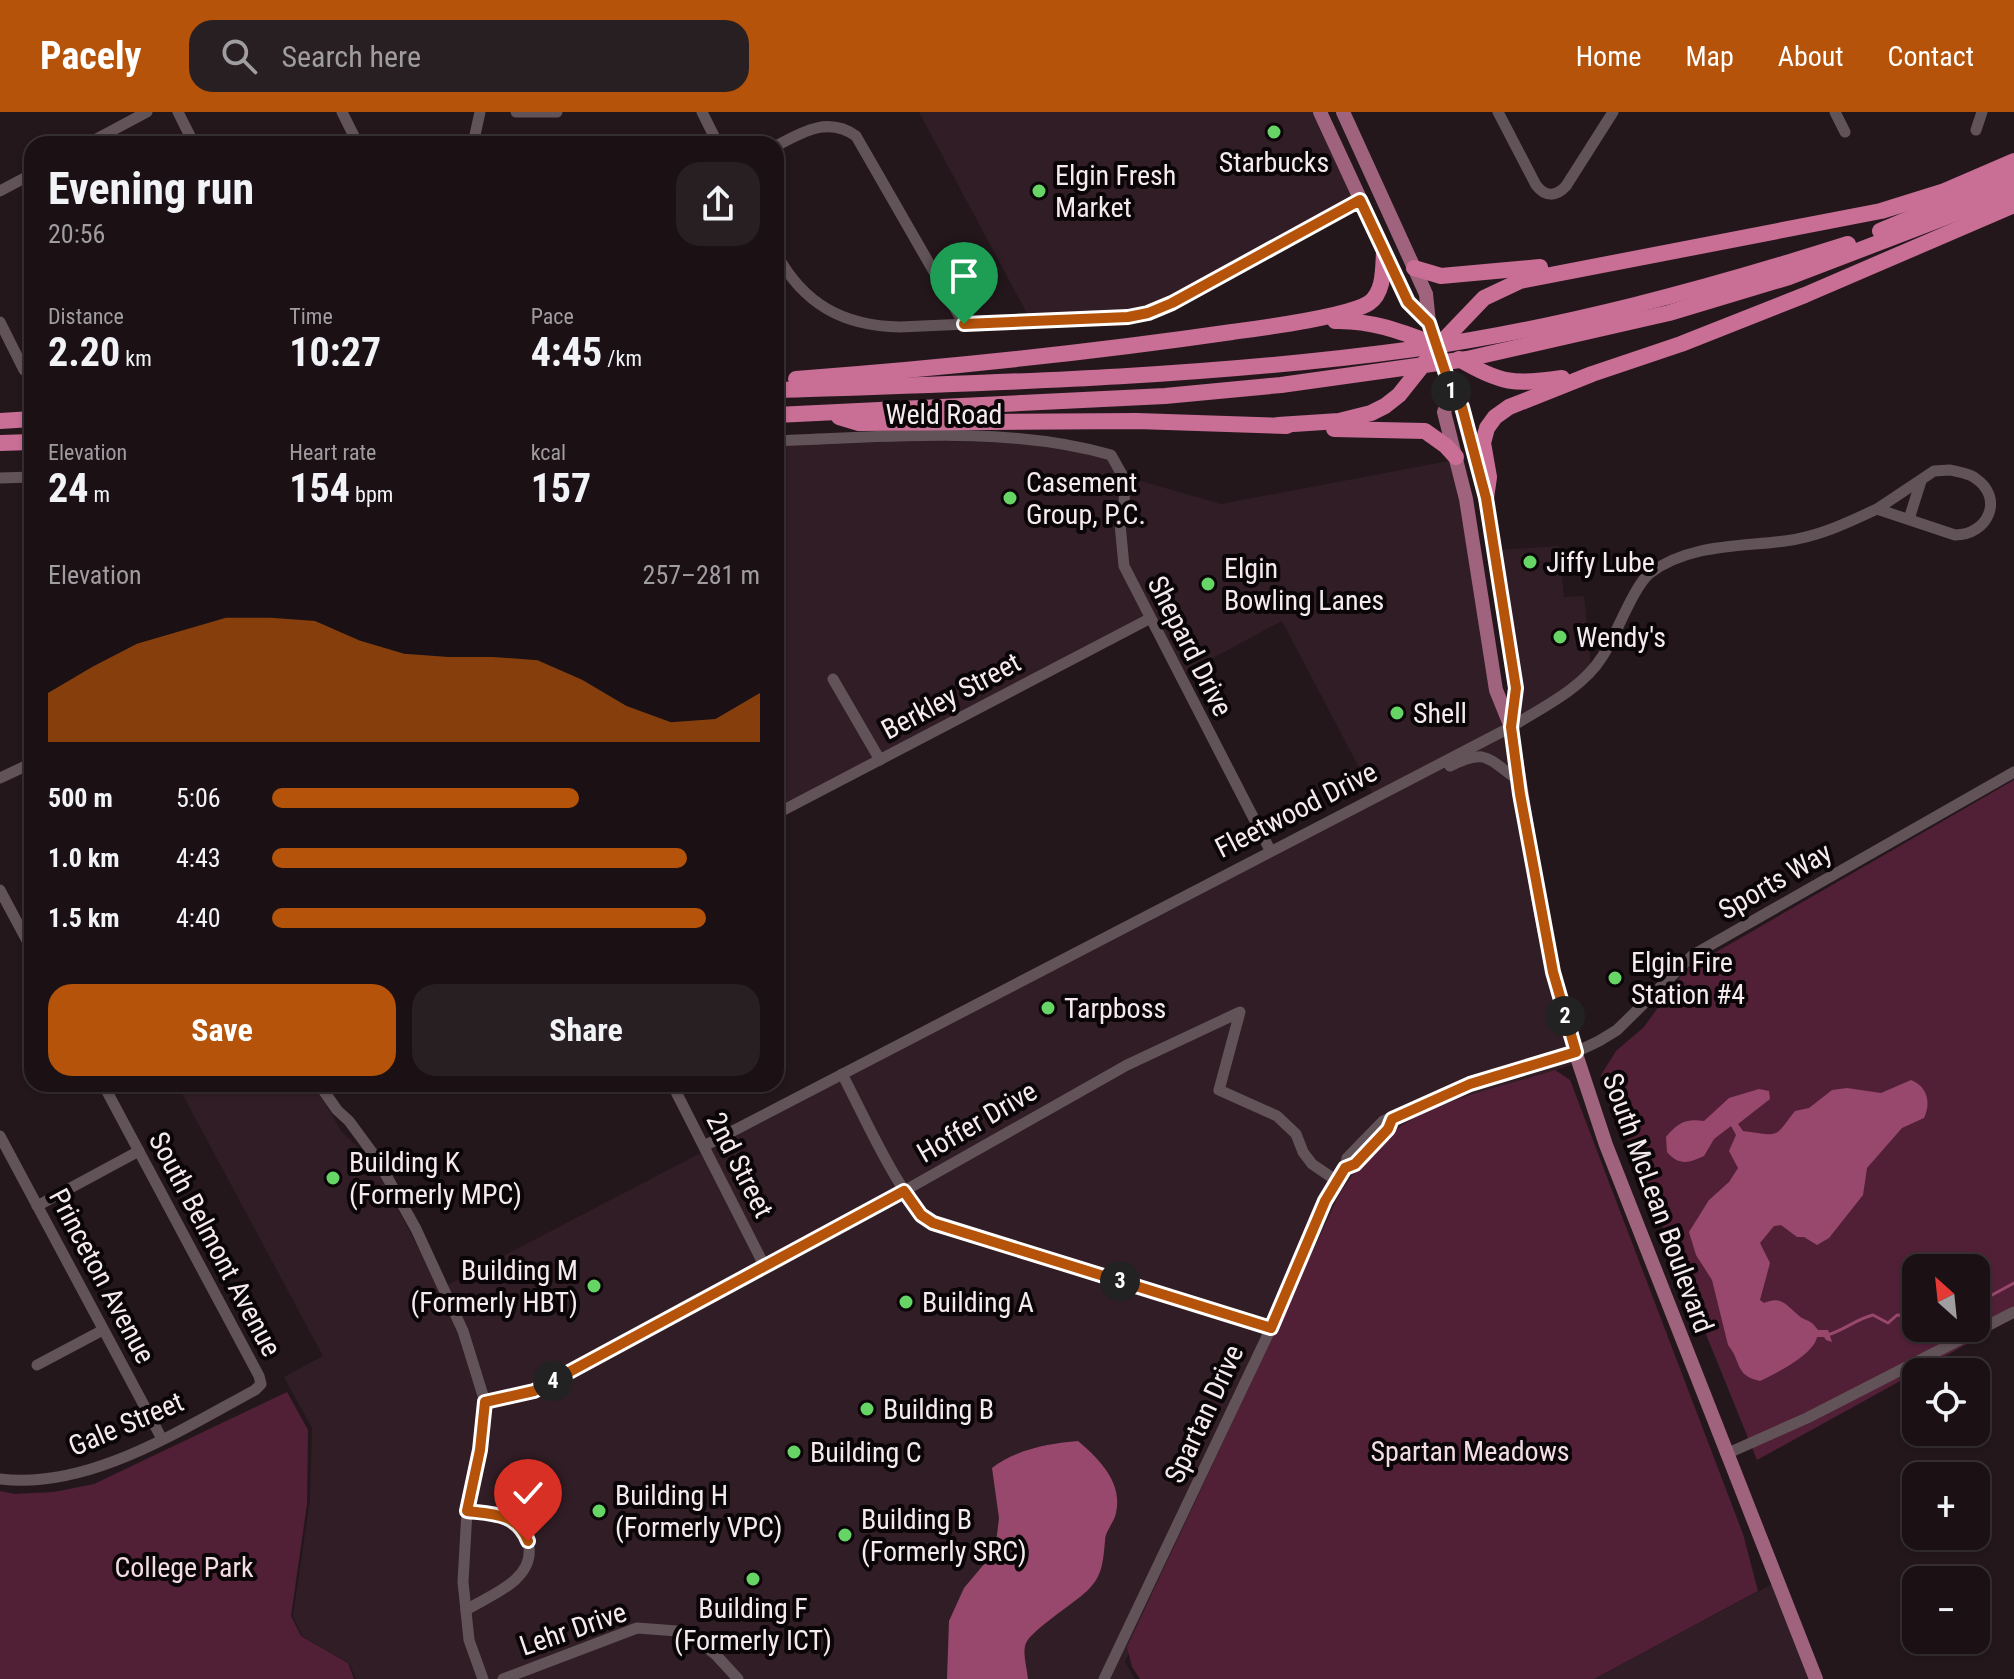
<!DOCTYPE html>
<html lang="en">
<head>
<meta charset="utf-8">
<style>
  :root { --surface:#1b1115; --page:#281f22; --text:#f1f3f6; --muted:#a09da0; --line:#393134; --accent:#b45309 }
  body { margin:0; font-family:"Roboto Condensed",sans-serif; background:var(--page); color:var(--text); height:100vh; display:flex; flex-direction:column; font-size:30px; white-space:nowrap }
  * { box-sizing:border-box; margin:0 }
  p { font-size:26px; color:var(--muted) }
  .icon { flex:none; width:44px; height:44px; fill:none; stroke:currentColor; stroke-width:2; stroke-linecap:round; stroke-linejoin:round }
  .map { position:relative; flex:1; overflow:hidden }
  .details { position:absolute; left:24px; top:24px; width:760px; height:956px; display:flex; flex-direction:column; background:var(--surface); border-radius:24px; box-shadow:0 2px 6px #0004,0 0 0 2px var(--line) }
  .details>* { flex:none }
  .needle { width:52px; rotate:333deg }
  .buttons { position:absolute; left:1902px; top:1142px; display:grid; gap:16px }
  .buttons a { display:grid; place-items:center; width:88px; height:88px; border-radius:16px; background:var(--surface); box-shadow:0 2px 6px #0004,0 0 0 2px var(--line); font-size:40px }
  .pin { position:absolute; display:grid; place-items:center; width:68px; height:68px; color:#fff; margin:-82px -34px; border-radius:50% 50% 50% 0; rotate:-45deg; box-shadow:0 0 8px #0007 }
  .pin .icon { rotate:45deg }
  .km { position:absolute; width:40px; height:40px; margin:-20px; border-radius:50%; background:#222; color:#fff; font-size:22px; line-height:40px; text-align:center }
  .round { display:grid; place-items:center; flex:none; width:84px; height:84px; border-radius:24px; background:var(--page) }
  .head { display:flex; align-items:center; justify-content:space-between; height:136px; padding:0 24px }
  h1 { font-size:44px; font-weight:700; line-height:60px }
  .stats { display:grid; grid-template-columns:repeat(3,1fr); gap:12px; height:136px; padding:8px 24px }
  .stats div { display:grid; align-content:center }
  .stats b { font-size:40px; font-weight:700 }
  .stats small { font-size:22px; font-weight:400 }
  .stats p { font-size:22px }
  .chart { height:224px; padding:16px 24px }
  .chart p { display:flex; justify-content:space-between }
  .chart svg { width:100%; height:144px; margin-top:8px; fill:var(--accent); opacity:.7 }
  .cta { display:flex; gap:16px; margin-top:auto; padding:16px 24px }
  .cta a { flex:1; height:92px; border-radius:24px; background:var(--accent); color:#fff; font-size:32px; font-weight:700; line-height:92px; text-align:center }
  .cta a+a { background:var(--page); color:var(--text) }
  ul { padding:0 24px; list-style:none; font-size:26px }
  li { display:grid; grid-template-columns:128px 96px 1fr; align-items:center; height:60px }
  li i { height:20px; border-radius:10px; background:var(--accent) }
  header { display:flex; align-items:center; gap:48px; box-sizing:border-box; height:112px; padding:0 40px; background:var(--accent); color:#fff }
  header strong { font-size:38px }
  nav { display:flex; gap:44px; margin-inline-start:auto; font-size:28px }
  .search { width:560px; height:72px; background:var(--page); display:flex; align-items:center; gap:20px; box-sizing:border-box; padding:0 28px; border-radius:24px; color:var(--muted); font-size:30px }
  .map>svg:first-child { display:block }
</style>
</head>
<body>
<header>
<strong>Pacely</strong>
<div class="search"><svg class="icon" aria-label="search" viewBox="0 0 24 24"><circle cx="10" cy="10" r="6"/><path d="M15 15l6 6"/></svg>Search here</div>
<nav><a>Home</a><a>Map</a><a>About</a><a>Contact</a></nav>
</header>
<div class="map">
<svg width="2014" height="1567" viewBox="0 0 2014 1567">
  <rect width="100%" height="100%" fill="#24171c"/>
  <g fill="#311d25">
    <polygon points="919,0 1317,0 1357,87 1174,188 1136,201 1030,207"/>
    <polygon points="891,328 1038,331 1108,345 1122,369 1117,414 1146,506 776,700 776,332"/>
    <polygon points="1454,348 1508,614 1374,684 1282,509 1181,563 1131,465 1122,432 1127,365 1221,392"/>
    <polygon points="1559,434 1564,485 1584,484 1591,554 1568,576 1514,611 1498,438"/>
    <polygon points="1509,619 1574,952 1456,990 1202,1389 1125,1550 1135,1567 356,1567 349,1551 302,1524 293,1504 310,1388 312,1316 284,1265 323,1244 177,972 314,972 341,1019 373,1050 440,1177"/>
    <polygon points="1774,1471 1815,1567 1594,1567"/>
  </g>
  <g fill="#512037" fill-rule="evenodd">
    <path d="M2014,668V1206L1757,1348L1601,963L1616,939L1644,915L1685,858ZM1916,1156H1976V1216H1916Z"/>
    <path d="M1555,958L1570,968L1743,1422L1758,1479L1594,1567H1140L1132,1555L1127,1535L1340,1081C1352,1064 1364,1047 1379,1032C1424,988 1497,977 1555,958Z"/>
    <polygon points="287,1280 308,1318 307,1392 291,1504 301,1524 348,1551 354,1567 0,1567 0,1379 15,1382 54,1380 94,1372"/>
  </g>
  <g fill="#97486c">
    <path d="M1911,968C1928,975 1931,991 1924,1006L1902,1016L1867,1056L1863,1083L1829,1126L1817,1133L1804,1125H1797L1781,1113L1774,1114L1760,1131L1770,1151L1760,1188L1764,1191C1781,1184 1785,1192 1797,1202C1805,1210 1810,1206 1818,1218H1828L1832,1230L1826,1228L1824,1225H1817C1814,1242 1777,1261 1760,1269C1734,1263 1742,1250 1728,1233L1712,1168L1696,1143L1689,1120L1709,1088L1729,1070L1738,1056L1729,1039L1736,1023L1731,1014L1714,1027L1704,1044C1689,1051 1679,1054 1667,1040L1666,1025C1677,1011 1686,1006 1704,1009L1729,986L1759,977L1769,979L1770,987L1738,1012L1743,1019C1781,1024 1773,1027 1795,999L1809,996L1832,978L1847,976L1881,981Z"/>
    <path d="M1078,1329C1099,1347 1123,1370 1116,1401C1114,1411 1105,1419 1105,1429C1103,1449 1103,1464 1087,1479C1073,1492 1032,1518 1026,1531C1022,1540 1027,1556 1028,1567H947L949,1509L964,1476L995,1439L999,1406L992,1356C1014,1338 1050,1331 1078,1329Z"/>
  </g>
  <g fill="none" stroke-linecap="round" stroke-linejoin="round">
    <g stroke="#97486c" stroke-width="3">
      <polyline points="1976,1183 1992,1183 2014,1171"/>
      <path d="M1827,1223C1843,1219 1856,1207 1873,1203L1888,1211L1897,1203L1916,1205"/>
    </g>
    <g stroke="#625359" stroke-width="11">
      <polyline points="178,0 194,32"/>
      <polyline points="342,0 358,32"/>
      <polyline points="516,0 557,0"/>
      <polyline points="702,0 718,32"/>
      <path d="M1498,0L1536,73C1545,85 1556,85 1566,74L1613,0"/>
      <polyline points="1835,0 1845,20"/>
      <polyline points="1976,18 1982,0"/>
      <polyline points="87,32 147,0"/>
      <polyline points="473,32 480,0"/>
      <path d="M776,34C802,20 828,4 856,24L964,212"/>
      <polyline points="0,79 32,62"/>
      <path d="M776,141C803,192 843,214 900,215L1128,205L1148,201L1172,191L1360,88"/>
      <polyline points="0,210 24,258"/>
      <path d="M776,329C883,325 1007,313 1111,343L1125,368L1124,393L1120,412L1124,454L1270,738"/>
      <path d="M1950,358C1958,360 1969,361 1975,366C2005,386 1988,423 1955,423L1877,397L1934,359Z"/>
      <polyline points="0,366 32,365"/>
      <polyline points="1909,407 1921,369"/>
      <polyline points="833,567 880,648"/>
      <path d="M1450,654C1486,636 1487,646 1518,668"/>
      <polyline points="0,666 32,651"/>
      <polyline points="776,702 1149,507"/>
      <polyline points="0,778 32,838"/>
      <path d="M842,962C862,999 901,1090 933,1111L1271,1216"/>
      <polyline points="319,972 337,998 349,1009 377,1047 416,1117 463,1219 485,1290 480,1338 467,1399 463,1470 469,1528 483,1567"/>
      <polyline points="672,972 765,1155"/>
      <polyline points="0,1024 162,1327"/>
      <path d="M704,1034L1511,615C1541,596 1582,577 1602,545C1615,526 1634,473 1650,461C1689,432 1739,435 1785,429C1818,425 1847,411 1877,397"/>
      <path d="M1345,1056C1362,1049 1386,1025 1392,1007"/>
      <polyline points="37,1094 139,1039"/>
      <polyline points="37,1253 103,1218"/>
      <polyline points="485,1290 534,1279 904,1079 1127,953 1240,900 1219,978 1277,1004 1296,1022 1303,1040 1312,1052 1337,1069"/>
      <polyline points="1726,1342 1807,1306 2014,1200"/>
      <path d="M0,1367C89,1378 180,1318 255,1278L261,1272L259,1264L103,972"/>
      <path d="M466,1498C490,1483 533,1469 529,1435C527,1421 519,1411 507,1404L467,1399"/>
      <polyline points="503,1567 637,1516 677,1519 698,1529 716,1543 738,1567"/>
      <polyline points="1104,1567 1271,1216 1315,1111 1345,1056 1347,1046 1383,1009 1470,972 1576,940 1599,929 1617,918 1693,843 2014,660"/>
    </g>
    <g stroke="#a0637d" stroke-width="14">
      <polyline points="1320,0 1408,190 1429,211"/>
      <polyline points="1343,0 1426,182 1429,211 1452,280 1462,295 1486,386 1516,576 1511,615"/>
      <polyline points="1452,280 1444,300 1466,387 1496,578 1511,615 1539,791 1553,860 1570,924 1606,1033 1816,1567"/>
    </g>
    <g stroke="#c96e95" stroke-width="16">
      <polyline points="1880,119 2014,63"/>
      <polyline points="1414,156 1441,164 1540,155"/>
      <path d="M1335,209C1372,208 1402,220 1436,233"/>
      <path d="M1459,247C1501,272 1515,273 1562,266"/>
      <path d="M796,267C942,256 1087,241 1232,220C1261,216 1347,205 1369,191C1384,181 1383,157 1384,140"/>
      <path d="M776,278C989,271 1202,266 1414,237C1562,216 1706,177 1848,132"/>
      <polyline points="776,303 1165,284 1281,273 1467,247 1669,201 1789,165 2014,79"/>
      <polyline points="839,305 859,311 1137,309 1287,314"/>
      <polyline points="0,309 32,307"/>
      <polyline points="1278,313 1339,309 1371,301 1385,294 1399,283 1438,234 1484,186 1520,169 1881,99 1942,80 2014,49"/>
      <polyline points="1334,317 1425,319 1446,334 1456,345"/>
      <polyline points="0,331 32,330"/>
      <polyline points="1486,386 1489,365 1483,331 1487,316 1495,305 1509,295 1592,262 1681,232 1805,183 2014,93"/>
    </g>
  </g>
  <g fill="none" stroke-linecap="round" stroke-linejoin="round">
    <g stroke="#fff" stroke-width="16">
      <path id="route" d="M528,1429C517,1401 493,1402 467,1399L480,1338L485,1290L534,1279L904,1079L921,1103L933,1111L1271,1216L1325,1089L1345,1056L1355,1052L1388,1017L1392,1007L1470,972L1576,940L1553,860L1520,682L1511,615L1516,576L1486,386L1462,295L1452,280L1429,211L1408,190L1360,88L1172,191L1148,201L1128,205L964,212"/>
    </g>
    <use href="#route" stroke="#b45309" stroke-width="10"/>
  </g>
  <g fill="#67d466" stroke="#0a0507" stroke-width="3">
    <circle cx="1274" cy="20" r="8"/>
    <circle cx="1039" cy="79" r="8"/>
    <circle cx="1010" cy="386" r="8"/>
    <circle cx="1530" cy="450" r="8"/>
    <circle cx="1208" cy="472" r="8"/>
    <circle cx="1560" cy="525" r="8"/>
    <circle cx="1397" cy="601" r="8"/>
    <circle cx="1615" cy="866" r="8"/>
    <circle cx="1048" cy="896" r="8"/>
    <circle cx="333" cy="1066" r="8"/>
    <circle cx="594" cy="1174" r="8"/>
    <circle cx="906" cy="1190" r="8"/>
    <circle cx="867" cy="1297" r="8"/>
    <circle cx="794" cy="1340" r="8"/>
    <circle cx="599" cy="1399" r="8"/>
    <circle cx="845" cy="1423" r="8"/>
    <circle cx="753" cy="1467" r="8"/>
  </g>
  <g text-anchor="middle" dominant-baseline="central" stroke-width="8" stroke-linejoin="round" paint-order="stroke">
    <g font-size="28" fill="#f5ebee" stroke="#0a0507" text-anchor="start">
      <text x="1274" y="50" text-anchor="middle">Starbucks</text>
      <text x="1055" y="63">Elgin Fresh<tspan x="1055" dy="32">Market</tspan></text>
      <text x="1026" y="370">Casement<tspan x="1026" dy="32">Group, P.C.</tspan></text>
      <text x="1546" y="450">Jiffy Lube</text>
      <text x="1224" y="456">Elgin<tspan x="1224" dy="32">Bowling Lanes</tspan></text>
      <text x="1576" y="525">Wendy's</text>
      <text x="1413" y="601">Shell</text>
      <text x="1631" y="850">Elgin Fire<tspan x="1631" dy="32">Station #4</tspan></text>
      <text x="1064" y="896">Tarpboss</text>
      <text x="349" y="1050">Building K<tspan x="349" dy="32">(Formerly MPC)</tspan></text>
      <text x="578" y="1158" text-anchor="end">Building M<tspan x="578" dy="32">(Formerly HBT)</tspan></text>
      <text x="922" y="1190">Building A</text>
      <text x="883" y="1297">Building B</text>
      <text x="810" y="1340">Building C</text>
      <text x="615" y="1383">Building H<tspan x="615" dy="32">(Formerly VPC)</tspan></text>
      <text x="861" y="1407">Building B<tspan x="861" dy="32">(Formerly SRC)</tspan></text>
      <text x="753" y="1496" text-anchor="middle">Building F<tspan x="753" dy="32">(Formerly ICT)</tspan></text>
    </g>
    <g font-size="28" fill="#f5ebee" stroke="#0a0507">
      <text x="944" y="302">Weld Road</text>
      <text transform="translate(1190 534) rotate(63)">Shepard Drive</text>
      <text transform="translate(951 584) rotate(-28)">Berkley Street</text>
      <text transform="translate(1296 698) rotate(-27)">Fleetwood Drive</text>
      <text transform="translate(1775 769) rotate(-30)">Sports Way</text>
      <text transform="translate(977 1010) rotate(-30)">Hoffer Drive</text>
      <text transform="translate(740 1053) rotate(63)">2nd Street</text>
      <text transform="translate(1658 1091) rotate(70)">South McLean Boulevard</text>
      <text transform="translate(215 1132) rotate(62)">South Belmont Avenue</text>
      <text transform="translate(102 1164) rotate(62)">Princeton Avenue</text>
      <text transform="translate(1204 1302) rotate(-65)">Spartan Drive</text>
      <text transform="translate(126 1312) rotate(-23)">Gale Street</text>
      <text transform="translate(573 1517) rotate(-19)">Lehr Drive</text>
    </g>
    <g font-size="28" fill="#f4dce5" stroke="#0a0507">
      <text x="1470" y="1339">Spartan Meadows</text>
      <text x="184" y="1455">College Park</text>
    </g>
  </g>
</svg>
<div class="buttons">
<a><svg class="needle" viewBox="-14 -14 28 28"><path d="M0-13l5 13h-10z" fill="#e53935"/><path d="M0 13l5-13h-10z" fill="#a09da0"/></svg></a>
<a><svg class="icon" aria-label="locate" viewBox="0 0 24 24"><circle cx="12" cy="12" r="6"/><path d="M12 2v4M12 18v4M2 12h4M18 12h4"/></svg></a>
<a>+</a>
<a>−</a>
</div>
<div class="pin" style="left:964px;top:212px;background:#1e9e55"><svg class="icon" aria-label="arrive" viewBox="0 0 24 24"><path d="M6 21V4h12l-3 4 3 4H6"/></svg></div>
<div class="pin" style="left:528px;top:1429px;background:#d93025"><svg class="icon" aria-label="check" viewBox="0 0 24 24"><path d="M5 12l5 5 9-10"/></svg></div>
<b class="km" style="left:1451px;top:279px">1</b>
<b class="km" style="left:1565px;top:904px">2</b>
<b class="km" style="left:1120px;top:1169px">3</b>
<b class="km" style="left:553px;top:1269px">4</b>
<section class="details">
<div class="head"><div><h1>Evening run</h1><p>20:56</p></div><a class="round"><svg class="icon" aria-label="share" viewBox="0 0 24 24"><path d="M12 15V3M7 8l5-5 5 5M5 13v7h14v-7"/></svg></a></div>
<div class="stats">
<div><p>Distance</p><b>2.20<small> km</small></b></div>
<div><p>Time</p><b>10:27</b></div>
<div><p>Pace</p><b>4:45<small> /km</small></b></div>
</div>
<div class="stats">
<div><p>Elevation</p><b>24<small> m</small></b></div>
<div><p>Heart rate</p><b>154<small> bpm</small></b></div>
<div><p>kcal</p><b>157</b></div>
</div>
<div class="chart"><p><span>Elevation</span>257–281 m</p>
<svg viewBox="0 0 160 44" preserveAspectRatio="none"><path d="M0 44V29L10 21L20 14L30 10L40 6L50 6L60 7L70 13L80 17L90 18L100 18L110 19L120 25L130 33L140 38L150 37L160 29V44z"/></svg>
</div>
<ul>
<li><b>500 m</b>5:06<i style="width:63%"></i></li>
<li><b>1.0 km</b>4:43<i style="width:85%"></i></li>
<li><b>1.5 km</b>4:40<i style="width:89%"></i></li>
</ul>
<div class="cta"><a>Save</a><a>Share</a></div>
</section>
</div>
</body>
</html>
